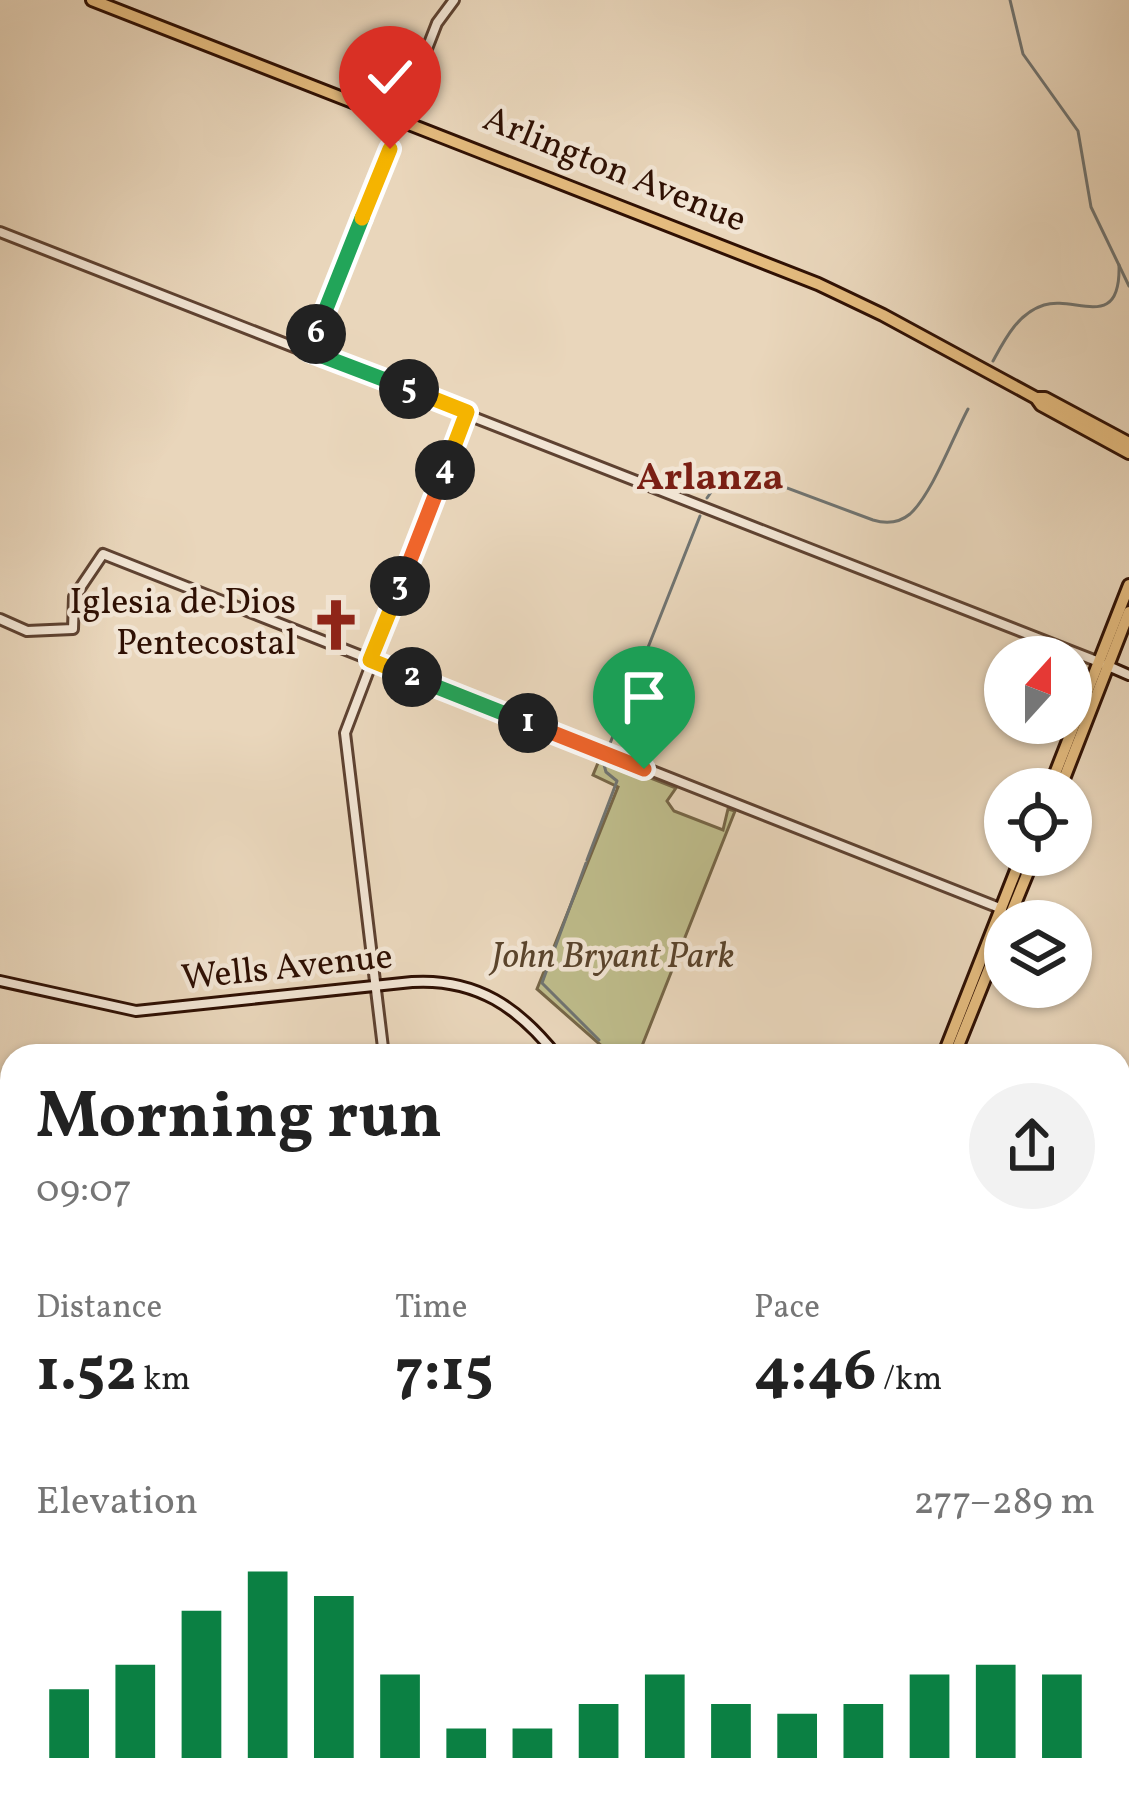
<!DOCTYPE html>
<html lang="en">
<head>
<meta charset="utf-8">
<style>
  :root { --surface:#fff; --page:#f2f2f2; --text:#222; --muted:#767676; --accent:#0b8043 }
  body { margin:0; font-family:Vollkorn,serif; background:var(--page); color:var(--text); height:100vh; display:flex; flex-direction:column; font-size:45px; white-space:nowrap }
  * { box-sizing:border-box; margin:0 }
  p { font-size:39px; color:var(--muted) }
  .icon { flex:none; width:66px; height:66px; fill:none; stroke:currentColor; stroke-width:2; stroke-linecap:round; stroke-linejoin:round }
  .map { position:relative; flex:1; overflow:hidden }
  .panel { position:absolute; left:0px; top:1044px; width:1131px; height:771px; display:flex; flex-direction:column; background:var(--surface); border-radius:36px 36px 0 0; box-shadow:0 3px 9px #0004 }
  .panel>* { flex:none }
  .needle { width:78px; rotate:21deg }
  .buttons { position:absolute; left:984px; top:636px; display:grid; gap:24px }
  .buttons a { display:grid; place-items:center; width:108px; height:108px; border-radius:50%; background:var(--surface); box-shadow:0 3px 9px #0004; font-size:60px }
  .pin { position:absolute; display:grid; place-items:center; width:102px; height:102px; color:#fff; margin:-123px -51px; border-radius:50% 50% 50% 0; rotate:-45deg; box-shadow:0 0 12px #0007 }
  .pin .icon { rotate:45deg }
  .km { position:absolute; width:60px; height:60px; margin:-30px; border-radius:50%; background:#222; color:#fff; font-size:33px; line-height:60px; text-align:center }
  .round { display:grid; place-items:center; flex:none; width:126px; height:126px; border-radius:63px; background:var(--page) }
  .summary { display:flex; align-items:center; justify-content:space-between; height:204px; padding:0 36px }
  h1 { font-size:66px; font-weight:700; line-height:90px }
  .stats { display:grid; grid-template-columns:repeat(3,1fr); gap:18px; height:204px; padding:12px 36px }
  .stats div { display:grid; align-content:center }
  .stats b { font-size:60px; font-weight:700 }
  .stats small { font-size:33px; font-weight:400 }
  .stats p { font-size:33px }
  .chart { height:336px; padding:24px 36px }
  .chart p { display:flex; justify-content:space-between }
  .chart svg { width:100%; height:216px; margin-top:12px; stroke:var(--accent); stroke-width:6 }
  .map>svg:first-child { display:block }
</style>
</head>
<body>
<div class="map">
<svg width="1129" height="1813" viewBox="0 0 1129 1813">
  <rect width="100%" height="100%" fill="#e9d6bb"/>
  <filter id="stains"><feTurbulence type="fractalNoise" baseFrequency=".00167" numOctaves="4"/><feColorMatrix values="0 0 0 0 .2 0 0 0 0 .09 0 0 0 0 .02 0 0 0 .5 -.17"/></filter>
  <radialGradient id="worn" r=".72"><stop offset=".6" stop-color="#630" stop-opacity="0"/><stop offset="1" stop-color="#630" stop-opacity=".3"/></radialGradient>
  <g fill="#bebc8b" stroke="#766647" stroke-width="3">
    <polygon points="600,758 676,788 667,801 674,811 723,830 728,809 735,811 638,1056 613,1056 537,989 618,787 593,775"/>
    <polygon points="12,1429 12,1803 231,1803 205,1813 39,1813 0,1801 0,1432"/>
  </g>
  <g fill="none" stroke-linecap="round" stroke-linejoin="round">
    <g stroke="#707471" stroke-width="3">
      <polyline points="1010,0 1023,54 1078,131 1091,207 1129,286"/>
      <path d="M993,361C1005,339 1018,313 1044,305C1075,295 1121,333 1119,265"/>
      <path d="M707,498L718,482L744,472L873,520C886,524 899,523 910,514C932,494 953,437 968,409"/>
      <polyline points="609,746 700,516"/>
      <polyline points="587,860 617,781 606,772 603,761"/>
      <polyline points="586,863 542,983 599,1040"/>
    </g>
    <g stroke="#5e4231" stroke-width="14">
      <g id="tertiary">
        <polyline points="0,232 1099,662"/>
        <polyline points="309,351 437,23 454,0"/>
        <polyline points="0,619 27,631 73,629 74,597 103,554 1002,909"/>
        <polyline points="384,1056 345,733 467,412"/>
        <polyline points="1119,1157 1129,1155"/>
        <polyline points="659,1813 669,1803"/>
      </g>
    </g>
    <g stroke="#2f1003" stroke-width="14">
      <g id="secondary">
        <polyline points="1106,665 1129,675"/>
        <path d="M0,981L136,1011L412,982C477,978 519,1008 557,1056"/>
        <polyline points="1119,1690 1129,1688"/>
        <polyline points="182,1813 208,1803"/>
      </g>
    </g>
    <g stroke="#2f1003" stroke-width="16">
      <g id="primary">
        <polyline points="92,0 818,284 883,315 1036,398 1041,405 1129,453"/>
        <polyline points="1036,398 1045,398 1129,443"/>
        <polyline points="1049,789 1129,585"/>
        <polyline points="1060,789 1129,612"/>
        <polyline points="1008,921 1035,855"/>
        <polyline points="943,1056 1022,855"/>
        <polyline points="954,1056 1005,929"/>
        <polyline points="834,1803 836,1813"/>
      </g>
    </g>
    <use href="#tertiary" stroke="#f1e4d3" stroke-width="8"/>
    <use href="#secondary" stroke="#f1e4d3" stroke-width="8"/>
    <use href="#primary" stroke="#e4bb7e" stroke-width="10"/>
  </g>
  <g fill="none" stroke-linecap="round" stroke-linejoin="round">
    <g stroke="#fff" stroke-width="24">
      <polyline id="split-1" points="528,723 644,769"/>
    </g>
    <g stroke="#fff" stroke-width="24">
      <polyline id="split-2" points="412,677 528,723"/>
    </g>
    <g stroke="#fff" stroke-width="24">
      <polyline id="split-3" points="400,586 370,660 412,677"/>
    </g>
    <g stroke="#fff" stroke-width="24">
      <polyline id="split-4" points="400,586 445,470"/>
    </g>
    <g stroke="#fff" stroke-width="24">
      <polyline id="split-5" points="409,389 467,412 445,470"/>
    </g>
    <g stroke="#fff" stroke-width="24">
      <polyline id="split-6" points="316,334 309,351 409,389"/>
    </g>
    <g stroke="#fff" stroke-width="24">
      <polyline id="split-7" points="316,334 362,218"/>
    </g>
    <g stroke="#fff" stroke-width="24">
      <polyline id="split-8" points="362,218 390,149"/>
    </g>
    <use href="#split-1" stroke="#f0652b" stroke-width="15"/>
    <use href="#split-2" stroke="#22a559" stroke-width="15"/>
    <use href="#split-3" stroke="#f5b400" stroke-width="15"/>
    <use href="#split-4" stroke="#f0652b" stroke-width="15"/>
    <use href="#split-5" stroke="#f5b400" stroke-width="15"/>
    <use href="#split-6" stroke="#22a559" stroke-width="15"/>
    <use href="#split-7" stroke="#22a559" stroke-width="15"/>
    <use href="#split-8" stroke="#f5b400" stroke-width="15"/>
  </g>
  <defs>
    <g id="church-bare" transform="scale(4.14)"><path d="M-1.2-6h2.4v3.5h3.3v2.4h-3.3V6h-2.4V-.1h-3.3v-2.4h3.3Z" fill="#8f2418" stroke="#f1e4d3" stroke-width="2.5" paint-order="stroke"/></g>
  </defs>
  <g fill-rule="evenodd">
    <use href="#church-bare" x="336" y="625"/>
  </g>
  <g text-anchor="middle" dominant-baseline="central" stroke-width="9" stroke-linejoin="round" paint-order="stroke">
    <g font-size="36" fill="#2f1003" stroke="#f1e4d3">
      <text transform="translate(614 171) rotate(22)">Arlington Avenue</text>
      <text transform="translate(287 969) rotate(-6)">Wells Avenue</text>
    </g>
    <g font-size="36" fill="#2f1003" stroke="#f1e4d3" text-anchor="end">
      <text x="296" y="604">Iglesia de Dios<tspan x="296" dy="41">Pentecostal</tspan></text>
    </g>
    <g font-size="36" font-style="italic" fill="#5a442c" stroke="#f1e4d3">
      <text x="613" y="958">John Bryant Park</text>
    </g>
    <g font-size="39" font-weight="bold" fill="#7a1f14" stroke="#f1e4d3">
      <text x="710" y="479">Arlanza</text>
    </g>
  </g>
  <rect width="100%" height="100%" filter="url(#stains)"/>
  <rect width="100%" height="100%" fill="url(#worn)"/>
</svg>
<div class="buttons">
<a><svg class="needle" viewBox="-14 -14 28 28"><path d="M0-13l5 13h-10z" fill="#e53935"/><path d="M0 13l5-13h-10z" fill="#767676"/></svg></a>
<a><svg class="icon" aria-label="locate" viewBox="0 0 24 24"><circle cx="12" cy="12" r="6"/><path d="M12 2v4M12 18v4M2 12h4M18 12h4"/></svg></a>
<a><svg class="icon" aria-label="layers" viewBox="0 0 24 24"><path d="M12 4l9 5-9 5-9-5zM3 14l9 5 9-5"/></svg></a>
</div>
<div class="pin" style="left:644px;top:769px;background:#1e9e55"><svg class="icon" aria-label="arrive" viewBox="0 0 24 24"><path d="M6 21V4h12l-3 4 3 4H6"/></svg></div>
<div class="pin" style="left:390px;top:149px;background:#d93025"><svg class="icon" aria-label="check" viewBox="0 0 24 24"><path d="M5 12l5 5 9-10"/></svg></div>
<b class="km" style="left:528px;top:723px">1</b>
<b class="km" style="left:412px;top:677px">2</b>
<b class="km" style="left:400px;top:586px">3</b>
<b class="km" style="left:445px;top:470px">4</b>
<b class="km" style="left:409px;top:389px">5</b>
<b class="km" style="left:316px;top:334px">6</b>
<section class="panel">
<div class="summary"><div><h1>Morning run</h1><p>09:07</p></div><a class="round"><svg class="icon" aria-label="share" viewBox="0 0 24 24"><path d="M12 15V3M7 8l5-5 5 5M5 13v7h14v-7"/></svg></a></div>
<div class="stats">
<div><p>Distance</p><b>1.52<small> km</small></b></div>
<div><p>Time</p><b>7:15</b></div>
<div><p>Pace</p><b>4:46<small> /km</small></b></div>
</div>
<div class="chart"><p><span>Elevation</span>277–289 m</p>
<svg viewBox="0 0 160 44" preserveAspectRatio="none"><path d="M5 44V30M15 44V25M25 44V14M35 44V6M45 44V11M55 44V27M65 44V38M75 44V38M85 44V33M95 44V27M105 44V33M115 44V35M125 44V33M135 44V27M145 44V25M155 44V27"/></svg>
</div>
</section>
</div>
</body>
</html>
